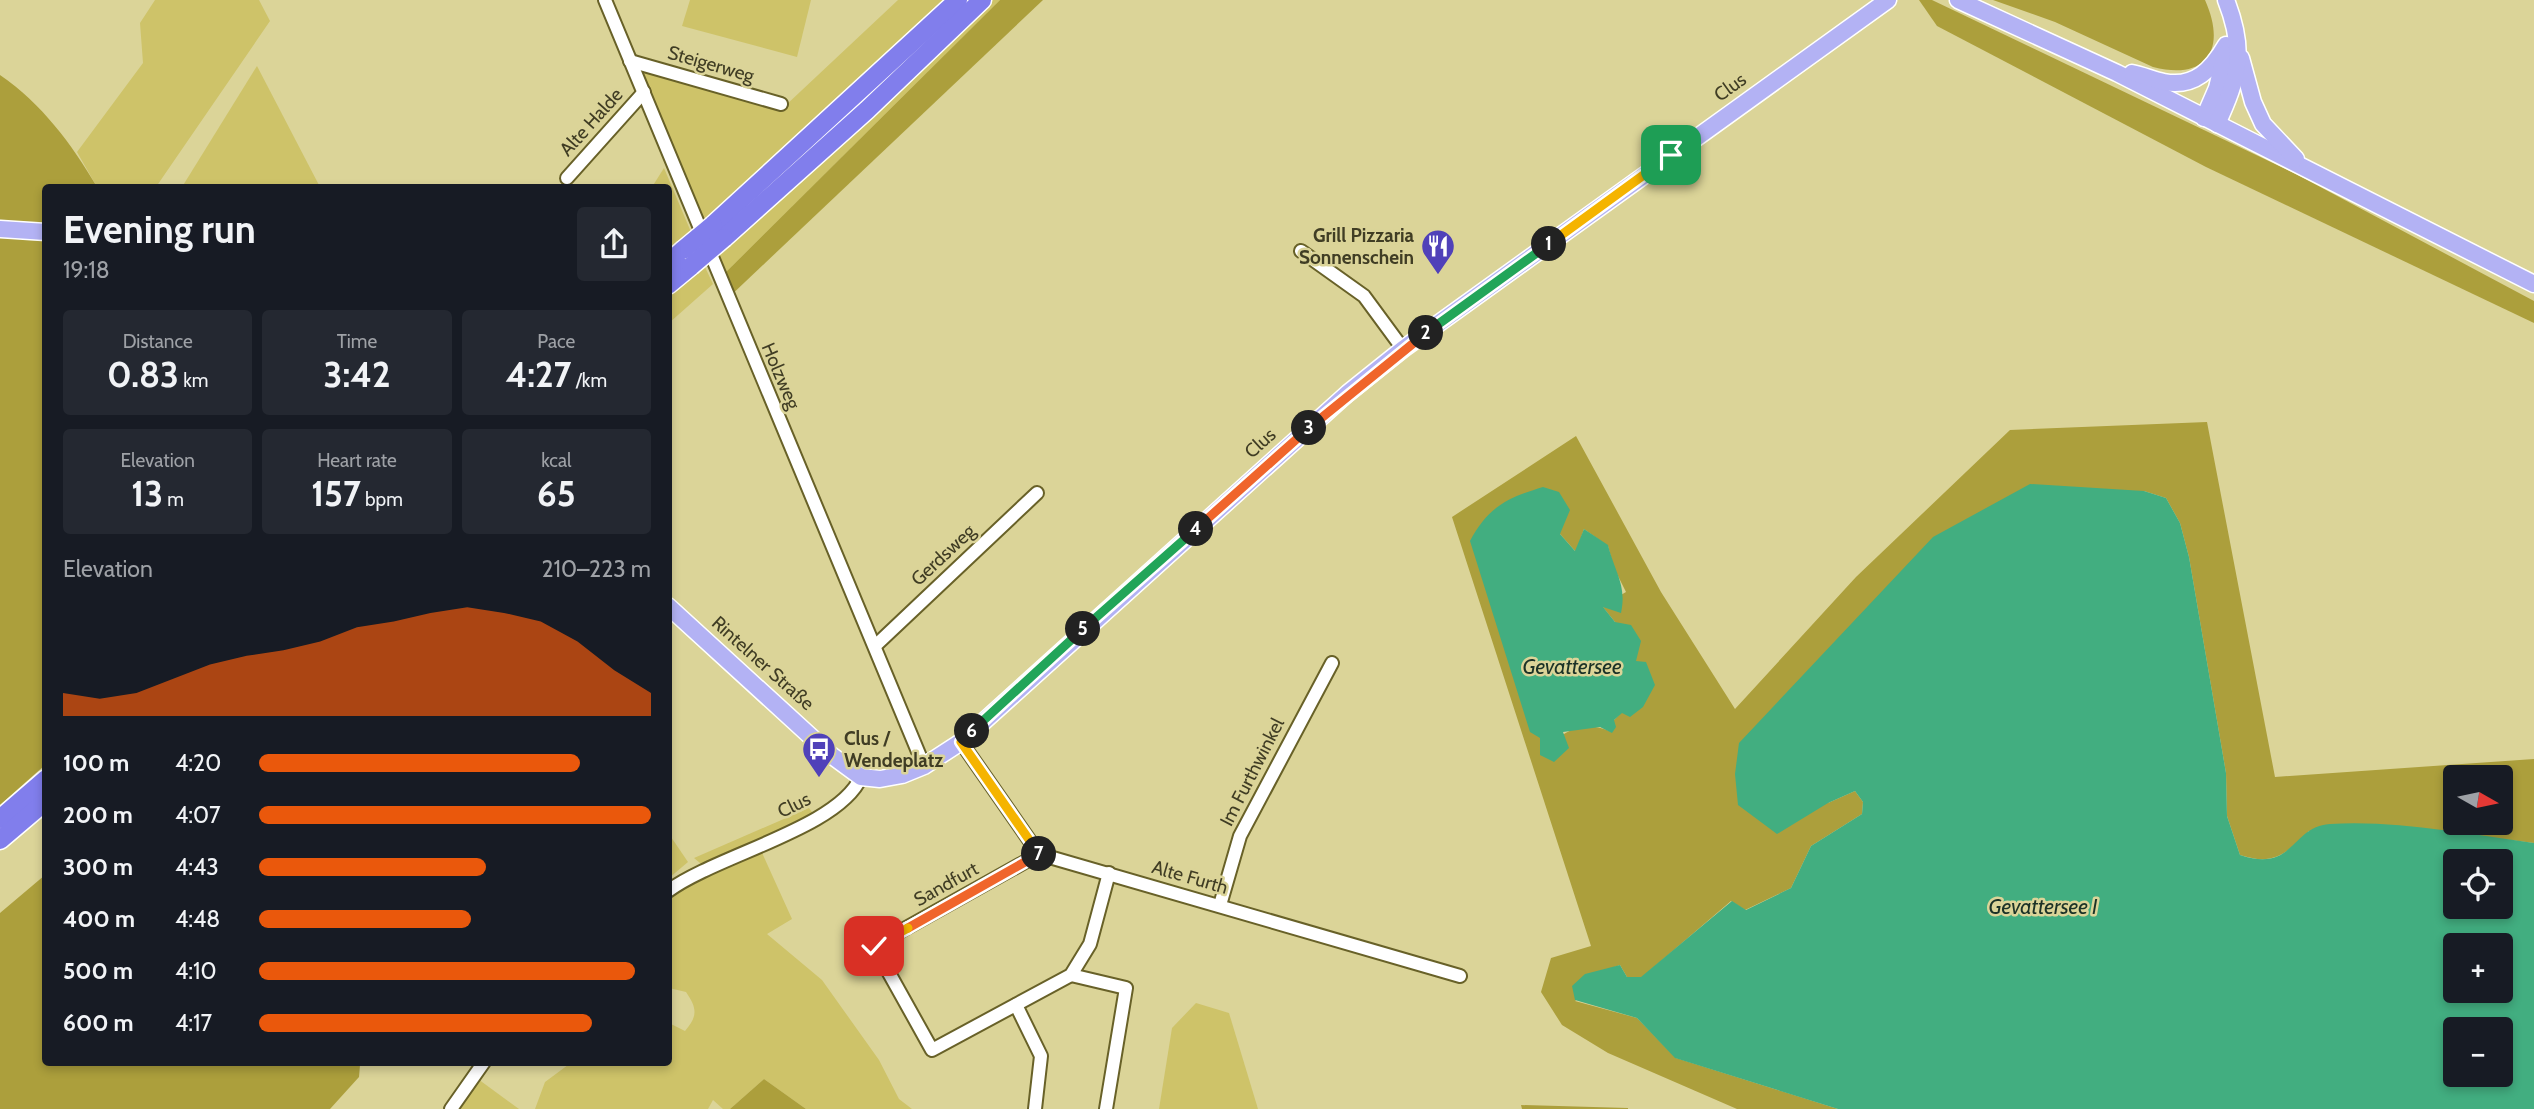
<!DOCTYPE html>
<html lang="en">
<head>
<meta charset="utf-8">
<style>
  :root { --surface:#171b24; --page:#242831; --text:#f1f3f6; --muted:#9ea1a6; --accent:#ea580c }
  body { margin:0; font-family:Cabin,sans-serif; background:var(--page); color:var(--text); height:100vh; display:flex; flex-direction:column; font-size:26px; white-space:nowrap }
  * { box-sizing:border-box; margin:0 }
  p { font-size:23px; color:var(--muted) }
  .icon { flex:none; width:38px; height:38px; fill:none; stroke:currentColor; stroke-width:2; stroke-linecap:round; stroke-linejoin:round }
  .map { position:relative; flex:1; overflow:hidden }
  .panel { position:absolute; left:42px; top:184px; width:630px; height:882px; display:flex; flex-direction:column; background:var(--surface); border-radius:7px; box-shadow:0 4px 10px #0003 }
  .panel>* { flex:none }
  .needle { width:46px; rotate:99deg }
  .fabs { position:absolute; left:2443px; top:765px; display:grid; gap:14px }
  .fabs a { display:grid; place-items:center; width:70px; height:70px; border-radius:7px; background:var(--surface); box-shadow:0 4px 10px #0003; font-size:35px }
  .pin { position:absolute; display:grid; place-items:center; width:60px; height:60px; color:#fff; margin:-30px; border-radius:14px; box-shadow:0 4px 10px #0006 }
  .km { position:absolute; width:35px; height:35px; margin:-18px; border-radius:50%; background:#222; color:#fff; font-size:19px; line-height:35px; text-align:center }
  .round { display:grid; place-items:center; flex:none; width:74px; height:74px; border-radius:7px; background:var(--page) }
  .headline { display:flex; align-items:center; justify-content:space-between; height:119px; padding:0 21px }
  h1 { font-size:38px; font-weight:800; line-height:52px }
  .figures { display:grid; grid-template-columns:repeat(3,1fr); gap:10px; height:119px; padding:7px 21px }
  .figures div { display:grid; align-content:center; border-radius:7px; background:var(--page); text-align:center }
  .figures b { font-size:35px; font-weight:800 }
  .figures small { font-size:19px; font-weight:400 }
  .figures p { font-size:19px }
  .chart { height:196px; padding:14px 21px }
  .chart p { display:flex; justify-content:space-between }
  .chart svg { width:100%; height:126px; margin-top:7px; fill:var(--accent); opacity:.7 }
  ul { padding:0 21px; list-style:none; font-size:23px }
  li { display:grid; grid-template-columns:112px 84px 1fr; align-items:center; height:52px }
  li i { height:18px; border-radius:9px; background:var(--accent) }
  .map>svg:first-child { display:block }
</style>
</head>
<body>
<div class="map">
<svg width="2534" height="1109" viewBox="0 0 2534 1109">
  <rect width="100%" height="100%" fill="#dbd498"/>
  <g fill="#cec369">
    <polygon points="155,0 259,0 270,21 156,187 97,187 77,152 143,63 140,23"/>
    <polygon points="690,0 811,0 797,57 682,26"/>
    <polygon points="898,0 1000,0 717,281 694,230 629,62 785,106"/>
    <polygon points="257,66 320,187 182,187"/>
    <polygon points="664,168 691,232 669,251 668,187 652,187"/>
    <polygon points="704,265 713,284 669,323 669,295"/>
    <path d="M809,808L817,819L759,846L792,919L767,934L822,980L879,1060L899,1099L912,1109H806L764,1079L730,1109H723L713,1100L708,1109H535L545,1082L572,1062H668L669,1023L685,1031C698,1016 697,1008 686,992L669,988V899L706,868L694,858Z"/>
    <polygon points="669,834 688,862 669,878 668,878"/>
    <polygon points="1196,1003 1229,1013 1258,1109 1159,1109 1172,1028"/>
    <polygon points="478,1079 519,1109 458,1109"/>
  </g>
  <g fill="#ac9f3c" fill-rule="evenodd">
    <polygon points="1000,0 1043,0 726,300 717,281"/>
    <polygon points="1919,0 1932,0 2296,174 2534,301 2534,323 2206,167 1937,26"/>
    <path d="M1993,0H2205C2227,49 2207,81 2153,67L2055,22Z"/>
    <path d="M0,75C42,104 71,143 97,187H46L45,765L0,805Z"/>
    <path d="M2207,422L2275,777L2534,759V843L2415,828L2309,831C2286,854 2274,866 2240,855L2227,816L2226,773L2189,557L2180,523L2166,498L2144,491L1828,803L1855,791L1863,802L1862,814L1811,846L1791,888L1745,910L1731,901L1641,978L1627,977L1620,965L1612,968L1575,1001L1637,1018L1676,1058L1838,1109H1737L1608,1053L1562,1025L1541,992L1551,958L1591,946L1452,517L1576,436L1661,592L1735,709L1856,577L2010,430ZM1559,493L1560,534L1576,552L1584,529L1608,546L1614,568L1626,592L1602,606L1615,622L1636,662L1622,712L1614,720L1612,732C1580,718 1562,732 1540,755ZM2455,777H2501V822H2455Z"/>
    <polygon points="45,875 46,1062 356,1062 360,1065 359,1077 330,1109 0,1109 0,913"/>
    <polygon points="764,1079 806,1109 730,1109"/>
    <polygon points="1521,1105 1628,1108 1628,1109 1522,1109"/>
  </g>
  <g fill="#42ae80" fill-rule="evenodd">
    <path d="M2030,484L2144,491L2166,498L2180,523L2189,557L2226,773L2227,816L2240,855C2295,873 2290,827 2330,824C2397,820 2467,834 2534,843V1109H1838L1675,1058L1637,1018L1575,1000L1572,986L1585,974L1620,965L1627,977H1641L1732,901L1746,910L1791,888L1811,846L1862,814L1863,802L1855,791L1828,803L1777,834L1738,805L1735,774L1739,743L1933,537ZM2455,861H2501V906H2455ZM2455,945H2501V990H2455ZM2455,1029H2501V1074H2455Z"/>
    <path d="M1543,487L1559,492L1570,510L1560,534L1575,551L1584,529L1608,545C1615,573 1627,585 1621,613L1603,607L1615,622L1631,625L1641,641L1636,661L1646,662L1655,685L1643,707L1630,717L1622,713L1614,720L1616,727L1612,733L1600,727L1563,732L1569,748L1554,762L1540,755V738L1530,732L1470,541C1488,507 1507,498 1543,487Z"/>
  </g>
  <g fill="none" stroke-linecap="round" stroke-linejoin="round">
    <g stroke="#686128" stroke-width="16">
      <g id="minor">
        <polyline points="605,0 924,766"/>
        <polyline points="630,61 781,104"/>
        <polyline points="567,178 644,92"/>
        <polyline points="1301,251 1364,296 1403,349"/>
        <polyline points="875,646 1037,493"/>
        <polyline points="961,742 1039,854 1460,976"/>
        <polyline points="1039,854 874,946 932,1050 1071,975 1090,944 1109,873"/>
        <path d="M668,891C717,855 839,828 861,777"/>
        <polyline points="1220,905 1240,836 1332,663"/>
        <polyline points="1071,975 1126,988 1106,1109"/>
        <polyline points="1016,1005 1041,1056 1035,1109"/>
        <polyline points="451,1109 484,1062"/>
      </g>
    </g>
    <g stroke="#fff" stroke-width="19">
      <g id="major">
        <polyline points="1958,0 2117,73 2534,284"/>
        <polyline points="2241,58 2253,102 2263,124 2296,159"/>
        <path d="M2132,73C2143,75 2153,80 2164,82C2195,88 2212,69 2226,45"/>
        <polyline points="2204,118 2217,88 2225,54"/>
        <path d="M2217,124C2239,76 2246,51 2226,0"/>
        <polyline points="0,229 46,232"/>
        <polyline points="668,606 831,755 861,777 880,779 902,775 924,766 961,742 1348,393 1403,349 1888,0"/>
      </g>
    </g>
    <g stroke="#fff" stroke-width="21">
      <g id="highway">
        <polyline points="713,225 958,0"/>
        <polyline points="724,238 867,110 982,0"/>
        <polyline points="668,263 683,250"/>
        <polyline points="668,285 691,266"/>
        <polyline points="0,819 46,779"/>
        <polyline points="0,840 46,801"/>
      </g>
    </g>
    <use href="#minor" stroke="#fff" stroke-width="12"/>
    <use href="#major" stroke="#b3b2f4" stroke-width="16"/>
    <use href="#highway" stroke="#817eec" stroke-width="18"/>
    <g stroke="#fff" stroke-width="21" stroke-linecap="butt">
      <g id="highway-bridge">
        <polyline points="683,250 713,225"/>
        <polyline points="691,266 724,238"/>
      </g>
    </g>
    <use href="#highway-bridge" stroke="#817eec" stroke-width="18"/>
  </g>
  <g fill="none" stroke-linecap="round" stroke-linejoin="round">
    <g stroke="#fff" stroke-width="14">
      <polyline id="split-1" points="1549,244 1671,155"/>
    </g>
    <g stroke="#fff" stroke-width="14">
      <polyline id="split-2" points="1426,333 1549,244"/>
    </g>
    <g stroke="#fff" stroke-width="14">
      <polyline id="split-3" points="1309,428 1426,333"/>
    </g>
    <g stroke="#fff" stroke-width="14">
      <polyline id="split-4" points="1196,529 1309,428"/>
    </g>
    <g stroke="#fff" stroke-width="14">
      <polyline id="split-5" points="1083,629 1196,529"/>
    </g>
    <g stroke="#fff" stroke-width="14">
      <polyline id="split-6" points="972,731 1083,629"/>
    </g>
    <g stroke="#fff" stroke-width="14">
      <polyline id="split-7" points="972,731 961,742 1039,854"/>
    </g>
    <g stroke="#fff" stroke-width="14">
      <polyline id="split-8" points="908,928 1039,854"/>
    </g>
    <g stroke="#fff" stroke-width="14">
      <polyline id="split-9" points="874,946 908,928"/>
    </g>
    <use href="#split-1" stroke="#f5b400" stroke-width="9"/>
    <use href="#split-2" stroke="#22a559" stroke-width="9"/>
    <use href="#split-3" stroke="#f0652b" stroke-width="9"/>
    <use href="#split-4" stroke="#f0652b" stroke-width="9"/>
    <use href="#split-5" stroke="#22a559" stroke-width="9"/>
    <use href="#split-6" stroke="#22a559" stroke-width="9"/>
    <use href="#split-7" stroke="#f5b400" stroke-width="9"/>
    <use href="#split-8" stroke="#f0652b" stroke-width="9"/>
    <use href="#split-9" stroke="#f5b400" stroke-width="9"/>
  </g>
  <defs>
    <g id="restaurant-pin" transform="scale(1.75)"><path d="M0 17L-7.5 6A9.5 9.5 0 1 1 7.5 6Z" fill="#5041b9" stroke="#dbd498"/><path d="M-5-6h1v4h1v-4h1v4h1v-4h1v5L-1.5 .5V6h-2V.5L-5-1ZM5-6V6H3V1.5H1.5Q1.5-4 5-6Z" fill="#fff"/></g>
    <g id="bus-pin" transform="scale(1.75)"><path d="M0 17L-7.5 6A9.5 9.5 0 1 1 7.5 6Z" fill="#5041b9" stroke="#dbd498"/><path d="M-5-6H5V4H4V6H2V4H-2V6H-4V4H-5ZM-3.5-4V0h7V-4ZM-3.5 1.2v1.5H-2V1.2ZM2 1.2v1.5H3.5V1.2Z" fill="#fff"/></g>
  </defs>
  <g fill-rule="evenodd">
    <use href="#restaurant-pin" x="1438" y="246"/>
    <use href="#bus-pin" x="819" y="749"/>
  </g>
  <g text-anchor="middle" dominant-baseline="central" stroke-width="5" stroke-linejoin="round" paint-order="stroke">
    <g font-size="19" fill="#403d24" stroke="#dbd498">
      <text transform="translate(711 64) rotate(16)">Steigerweg</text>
      <text transform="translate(1730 87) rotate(-36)">Clus</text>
      <text transform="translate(591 122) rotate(-48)">Alte Halde</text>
      <text transform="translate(781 376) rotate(67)">Holzweg</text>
      <text transform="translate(1260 443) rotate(-42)">Clus</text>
      <text transform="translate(943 555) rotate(-43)">Gerdsweg</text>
      <text transform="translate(763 663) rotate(42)">Rintelner Straße</text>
      <text transform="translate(1252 772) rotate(-63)">Im Furthwinkel</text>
      <text transform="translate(794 805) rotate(-26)">Clus</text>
      <text transform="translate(1190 877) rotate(16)">Alte Furth</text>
      <text transform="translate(946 884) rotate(-29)">Sandfurt</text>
    </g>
    <g font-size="19" font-weight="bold" fill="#403d24" stroke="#dbd498" text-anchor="end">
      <text x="1414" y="235">Grill Pizzaria<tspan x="1414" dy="22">Sonnenschein</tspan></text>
      <text x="844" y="738" text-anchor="start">Clus /<tspan x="844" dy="22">Wendeplatz</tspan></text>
    </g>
    <g font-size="21" font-style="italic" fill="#1b3227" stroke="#dbd498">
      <text x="1572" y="666">Gevattersee</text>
      <text x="2043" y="906">Gevattersee I</text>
    </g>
  </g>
</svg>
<div class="fabs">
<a><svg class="needle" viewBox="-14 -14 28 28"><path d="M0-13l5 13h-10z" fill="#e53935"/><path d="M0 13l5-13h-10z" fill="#9ea1a6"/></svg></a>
<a><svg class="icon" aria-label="locate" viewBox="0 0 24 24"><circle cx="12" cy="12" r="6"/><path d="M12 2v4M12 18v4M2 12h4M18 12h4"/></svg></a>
<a>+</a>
<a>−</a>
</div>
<div class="pin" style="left:1671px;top:155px;background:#1e9e55"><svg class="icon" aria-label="arrive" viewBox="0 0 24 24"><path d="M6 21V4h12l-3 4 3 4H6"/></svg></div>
<div class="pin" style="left:874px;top:946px;background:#d93025"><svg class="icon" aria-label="check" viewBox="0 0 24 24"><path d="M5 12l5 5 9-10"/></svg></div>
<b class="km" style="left:1549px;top:244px">1</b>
<b class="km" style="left:1426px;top:333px">2</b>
<b class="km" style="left:1309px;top:428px">3</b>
<b class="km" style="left:1196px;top:529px">4</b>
<b class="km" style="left:1083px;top:629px">5</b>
<b class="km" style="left:972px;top:731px">6</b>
<b class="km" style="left:1039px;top:854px">7</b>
<section class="panel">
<div class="headline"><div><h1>Evening run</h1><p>19:18</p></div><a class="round"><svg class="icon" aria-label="share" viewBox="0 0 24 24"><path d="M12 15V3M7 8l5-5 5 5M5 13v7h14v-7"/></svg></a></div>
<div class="figures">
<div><p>Distance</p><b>0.83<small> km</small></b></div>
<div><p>Time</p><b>3:42</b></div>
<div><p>Pace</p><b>4:27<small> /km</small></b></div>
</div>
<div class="figures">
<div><p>Elevation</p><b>13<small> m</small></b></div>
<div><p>Heart rate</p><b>157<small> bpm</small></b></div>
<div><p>kcal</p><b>65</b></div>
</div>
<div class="chart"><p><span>Elevation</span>210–223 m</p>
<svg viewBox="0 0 160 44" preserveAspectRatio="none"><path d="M0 44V36L10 38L20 36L30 31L40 26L50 23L60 21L70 18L80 13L90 11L100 8L110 6L120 8L130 11L140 18L150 28L160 36V44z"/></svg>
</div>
<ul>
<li><b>100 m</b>4:20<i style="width:82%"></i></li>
<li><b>200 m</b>4:07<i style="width:100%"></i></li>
<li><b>300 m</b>4:43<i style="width:58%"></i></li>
<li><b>400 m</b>4:48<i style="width:54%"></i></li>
<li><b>500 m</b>4:10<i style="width:96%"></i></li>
<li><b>600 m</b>4:17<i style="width:85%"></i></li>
</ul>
</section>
</div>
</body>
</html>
